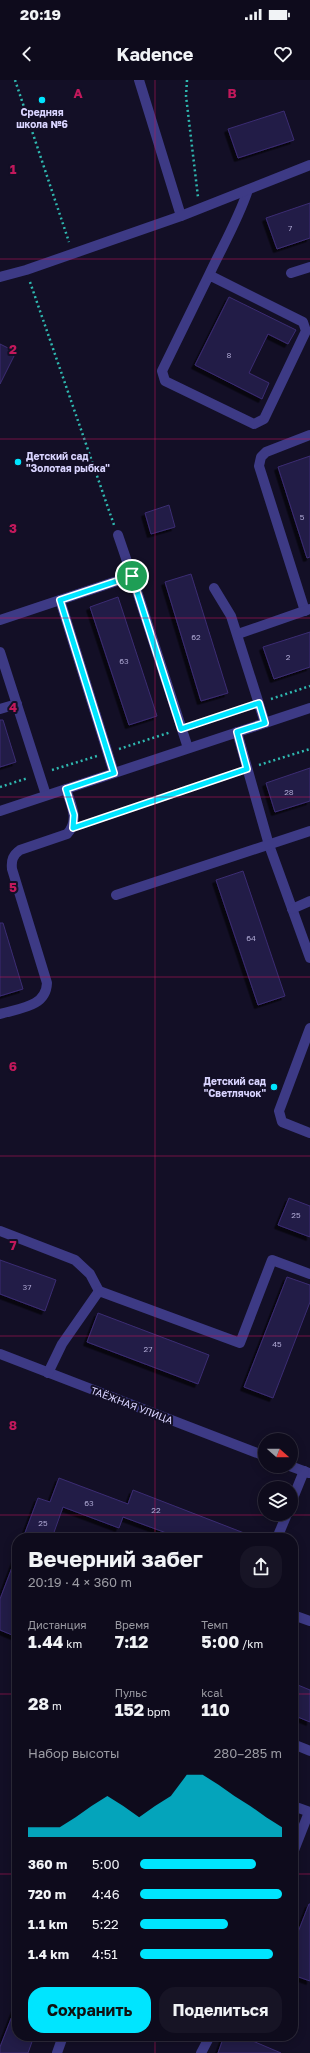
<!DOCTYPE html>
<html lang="ru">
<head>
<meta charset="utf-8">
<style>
  :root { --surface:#0e0b1c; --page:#171425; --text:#f1f3f6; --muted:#9b9ba3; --line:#2e2b3b; --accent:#00e5ff }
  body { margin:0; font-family:"Golos Text",sans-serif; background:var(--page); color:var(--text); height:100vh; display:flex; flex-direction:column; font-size:15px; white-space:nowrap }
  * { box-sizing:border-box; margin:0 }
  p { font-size:13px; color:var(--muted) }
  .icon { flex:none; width:22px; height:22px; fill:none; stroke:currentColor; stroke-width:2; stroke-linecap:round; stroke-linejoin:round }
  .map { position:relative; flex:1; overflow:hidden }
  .details { position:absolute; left:12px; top:1453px; width:286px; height:508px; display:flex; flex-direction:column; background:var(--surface); border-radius:16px; box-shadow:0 2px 10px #0003,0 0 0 1px var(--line) }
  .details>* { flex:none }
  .needle { width:26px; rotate:111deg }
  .fabs { position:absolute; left:258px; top:1353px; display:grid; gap:8px }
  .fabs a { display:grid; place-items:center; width:40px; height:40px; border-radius:50%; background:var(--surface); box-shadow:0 2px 10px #0003,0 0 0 1px var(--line); font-size:20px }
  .pin { position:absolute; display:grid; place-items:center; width:34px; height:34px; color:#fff; margin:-17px; border:2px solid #fff; border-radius:50%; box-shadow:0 1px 4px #0007 }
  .round { display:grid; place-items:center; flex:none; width:42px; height:42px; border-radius:16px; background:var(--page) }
  .overview { display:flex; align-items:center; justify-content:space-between; height:68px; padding:0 16px }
  h1 { font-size:22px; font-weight:700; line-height:30px }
  .stats { display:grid; grid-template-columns:repeat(3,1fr); gap:6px; height:68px; padding:4px 16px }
  .stats div { display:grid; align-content:center }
  .stats b { font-size:17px; font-weight:700 }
  .stats small { font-size:11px; font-weight:400 }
  .stats p { font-size:11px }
  .chart { height:112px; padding:8px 16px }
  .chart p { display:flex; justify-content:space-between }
  .chart svg { width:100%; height:72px; margin-top:4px; fill:var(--accent); opacity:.7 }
  .primary-button { display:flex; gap:8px; margin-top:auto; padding:8px 16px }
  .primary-button a { flex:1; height:46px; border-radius:16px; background:var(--accent); color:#111; font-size:16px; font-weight:700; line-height:46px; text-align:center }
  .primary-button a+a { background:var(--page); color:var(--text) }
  ul { padding:0 16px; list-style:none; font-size:13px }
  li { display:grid; grid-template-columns:64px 48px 1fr; align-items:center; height:30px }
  li i { height:10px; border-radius:5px; background:var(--accent) }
  .status { display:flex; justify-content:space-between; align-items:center; height:28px; padding:0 20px; background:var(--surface); direction:ltr }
  .status svg { height:11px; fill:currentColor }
  header { display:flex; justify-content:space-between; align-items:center; height:52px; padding:0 16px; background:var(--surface); font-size:18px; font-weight:700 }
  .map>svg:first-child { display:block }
</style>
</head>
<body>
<div class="status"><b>20:19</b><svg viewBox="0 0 49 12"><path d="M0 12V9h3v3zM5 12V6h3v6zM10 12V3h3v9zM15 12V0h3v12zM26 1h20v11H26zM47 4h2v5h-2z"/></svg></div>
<header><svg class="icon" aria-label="back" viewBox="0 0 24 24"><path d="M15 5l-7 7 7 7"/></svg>Kadence<svg class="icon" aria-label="heart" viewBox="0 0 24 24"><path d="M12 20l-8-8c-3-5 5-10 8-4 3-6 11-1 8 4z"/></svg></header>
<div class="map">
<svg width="310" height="1973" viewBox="0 0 310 1973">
  <defs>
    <filter id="shadow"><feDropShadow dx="-3.5" dy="3.5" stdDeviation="0" flood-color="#0009"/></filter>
  </defs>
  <rect width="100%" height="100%" fill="#130f26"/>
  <g fill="#241b47" stroke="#3b2d73" filter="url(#shadow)">
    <polygon points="284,31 294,60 238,78 228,49"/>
    <polygon points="310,123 310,158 277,169 266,138"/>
    <polygon points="229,217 296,250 288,264 268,254 249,293 269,303 262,319 195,285"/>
    <polygon points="0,264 16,272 0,304"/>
    <polygon points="310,376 310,477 307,478 278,387"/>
    <polygon points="169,425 175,447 151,454 145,433"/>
    <polygon points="191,494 228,613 201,621 165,502"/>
    <polygon points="118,517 157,636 129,645 90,527"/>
    <polygon points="310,552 310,587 274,599 263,567"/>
    <polygon points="0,640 3,640 16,682 0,687"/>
    <polygon points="310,688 310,721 275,732 266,703"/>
    <polygon points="243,791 285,916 258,925 216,800"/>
    <polygon points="0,843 3,843 23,909 0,916"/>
    <polygon points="289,1118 310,1126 310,1157 278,1145"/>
    <polygon points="0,1180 56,1200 45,1231 0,1214"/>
    <polygon points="287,1197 310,1205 310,1222 273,1318 244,1307"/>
    <polygon points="98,1233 209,1275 198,1304 87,1262"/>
    <polygon points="59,1398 128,1424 133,1410 257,1458 180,1458 123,1437 119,1448 63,1427 52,1458 23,1458 38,1418 50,1422"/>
    <polygon points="16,1477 17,1477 17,1557 0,1550 0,1519"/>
    <polygon points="293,1603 310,1610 310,1642 293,1635"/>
    <polygon points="309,1824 310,1824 310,1901 293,1895 293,1865"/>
    <polygon points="16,1926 17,1956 34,1956 28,1973 0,1973 0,1967"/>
    <polygon points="224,1956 241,1956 281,1973 218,1973"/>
  </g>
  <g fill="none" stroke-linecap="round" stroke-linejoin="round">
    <g stroke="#2fb8b0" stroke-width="2.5" stroke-dasharray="2 3" stroke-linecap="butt">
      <polyline points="15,0 69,162"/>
      <polyline points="187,0 186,16 198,117"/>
      <polyline points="30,202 114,445"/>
      <polyline points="271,619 310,606"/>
      <polyline points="193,645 247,627"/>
      <polyline points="119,669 171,652"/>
      <polyline points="259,685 310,669"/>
      <polyline points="52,690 97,676"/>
      <polyline points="0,707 28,698"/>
      <polyline points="85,744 235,693"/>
    </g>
    <g stroke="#3d3a85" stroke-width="10">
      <polyline points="139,0 181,136"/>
      <polyline points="291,193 310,187"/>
      <path d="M209,195L303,242L306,251L264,339L254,344L165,301L162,291L209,195C222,167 238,140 248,110"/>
      <polyline points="0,197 26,190 181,136 310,85"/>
      <polyline points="118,455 132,496"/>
      <polyline points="214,508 231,536 265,643"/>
      <polyline points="60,520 114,693"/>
      <polyline points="305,531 259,386 261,377 266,372 310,355"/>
      <polyline points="0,540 132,496 188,668"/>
      <polyline points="238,554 310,529"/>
      <polyline points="0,572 46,715"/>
      <polyline points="0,629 17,624"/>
      <polyline points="237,652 269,765 310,878"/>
      <polyline points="0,731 310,628"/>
      <polyline points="116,815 310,751"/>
      <polyline points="292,829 310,821"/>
      <path d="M0,934C20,928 46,927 47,903L12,789C11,780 13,775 20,770L67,754C80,740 71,725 66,709"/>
      <polyline points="310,948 279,1031 282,1042 310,1053"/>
      <polyline points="0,1151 75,1180 90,1194 99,1211"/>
      <polyline points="0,1274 265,1376"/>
      <polyline points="48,1293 62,1264 99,1211 240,1263 272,1180 310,1194"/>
      <polyline points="290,1386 309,1393"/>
      <polyline points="291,1423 304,1391"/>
      <polyline points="277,1458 287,1434"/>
      <polyline points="293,1535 310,1541"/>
      <polyline points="293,1664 310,1671"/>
      <polyline points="293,1726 310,1732"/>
      <polyline points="293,1773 309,1732"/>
      <polyline points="57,1973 63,1956"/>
      <polyline points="201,1973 210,1956"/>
    </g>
  </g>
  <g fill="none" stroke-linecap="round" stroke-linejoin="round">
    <g stroke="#fff" stroke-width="8">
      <polygon id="route" points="132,496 181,649 259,623 265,643 237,652 247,689 73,748 74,735 66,709 114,693 60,520"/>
    </g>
    <use href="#route" stroke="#00e5ff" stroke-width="5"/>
  </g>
  <path fill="none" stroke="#c2185b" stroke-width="1" stroke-opacity="0.55" d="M155,0V1458M0,179H310M0,359H310M0,538H310M0,717H310M0,897H310M0,1076H310M0,1256H310M0,1435H310M0,1614H17M293,1614H310M0,1794H17M293,1794H310M155,1956V1973"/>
  <g fill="#00e5ff" stroke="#130f26" stroke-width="1.5">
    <circle cx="42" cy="20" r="4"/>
    <circle cx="18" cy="382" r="4"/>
    <circle cx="274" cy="1007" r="4"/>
  </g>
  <g text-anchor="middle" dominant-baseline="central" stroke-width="4" stroke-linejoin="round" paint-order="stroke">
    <g font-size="8" fill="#aca6d1">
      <text x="290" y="148">7</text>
      <text x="229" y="275">8</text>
      <text x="302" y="437">5</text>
      <text x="196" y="557">62</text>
      <text x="288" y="577">2</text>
      <text x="124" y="581">63</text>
      <text x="289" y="712">28</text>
      <text x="251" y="858">64</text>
      <text x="296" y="1135">25</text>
      <text x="27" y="1207">37</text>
      <text x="277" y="1264">45</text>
      <text x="148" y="1269">27</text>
      <text x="89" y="1423">63</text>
      <text x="156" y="1430">22</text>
      <text x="43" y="1443">25</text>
    </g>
    <g font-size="10" font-weight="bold" fill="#d9d4ff" stroke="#130f26">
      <text x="42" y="32">Средняя<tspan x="42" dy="12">школа №6</tspan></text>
      <text x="26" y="376" text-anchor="start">Детский сад<tspan x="26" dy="12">"Золотая рыбка"</tspan></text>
      <text x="266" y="1001" text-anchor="end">Детский сад<tspan x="266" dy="12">"Светлячок"</tspan></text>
    </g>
    <g font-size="10" fill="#d9d4ff" stroke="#130f26">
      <text transform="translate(132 1325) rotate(21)">ТАЁЖНАЯ УЛИЦА</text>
    </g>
  </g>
  <g font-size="13" text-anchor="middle" font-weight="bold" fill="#c2185b" stroke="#130f26" stroke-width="4" stroke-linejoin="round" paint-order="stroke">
    <text x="78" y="18">A</text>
    <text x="232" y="18">B</text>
    <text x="13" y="94">1</text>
    <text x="13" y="274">2</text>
    <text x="13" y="453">3</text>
    <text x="13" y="632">4</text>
    <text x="13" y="812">5</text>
    <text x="13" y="991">6</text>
    <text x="13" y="1170">7</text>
    <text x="13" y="1350">8</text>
  </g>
</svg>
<div class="fabs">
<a><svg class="needle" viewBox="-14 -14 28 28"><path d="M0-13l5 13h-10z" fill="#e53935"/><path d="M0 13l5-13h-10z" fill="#9b9ba3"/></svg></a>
<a><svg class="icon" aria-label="layers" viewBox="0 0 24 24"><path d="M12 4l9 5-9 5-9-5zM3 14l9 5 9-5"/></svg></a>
</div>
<div class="pin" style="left:132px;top:496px;background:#1e9e55"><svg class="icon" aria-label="arrive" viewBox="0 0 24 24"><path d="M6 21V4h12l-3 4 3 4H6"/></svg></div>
<section class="details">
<div class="overview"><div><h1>Вечерний забег</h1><p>20:19 · 4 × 360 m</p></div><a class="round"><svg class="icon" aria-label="share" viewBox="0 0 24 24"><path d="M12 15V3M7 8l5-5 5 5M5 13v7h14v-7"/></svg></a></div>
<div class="stats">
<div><p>Дистанция</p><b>1.44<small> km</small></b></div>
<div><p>Время</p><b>7:12</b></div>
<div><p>Темп</p><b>5:00<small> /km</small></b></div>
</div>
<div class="stats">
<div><b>28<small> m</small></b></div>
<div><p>Пульс</p><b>152<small> bpm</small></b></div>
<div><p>kcal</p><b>110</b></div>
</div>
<div class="chart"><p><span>Набор высоты</span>280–285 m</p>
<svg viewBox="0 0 160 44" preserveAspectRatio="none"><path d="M0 44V38L10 38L20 38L30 32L40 25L50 19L60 25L70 32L80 25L90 19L100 6L110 6L120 12L130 19L140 25L150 32L160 38V44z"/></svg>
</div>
<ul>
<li><b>360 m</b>5:00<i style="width:82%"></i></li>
<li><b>720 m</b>4:46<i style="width:100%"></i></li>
<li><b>1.1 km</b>5:22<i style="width:62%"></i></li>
<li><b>1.4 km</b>4:51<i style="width:94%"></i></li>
</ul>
<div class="primary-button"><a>Сохранить</a><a>Поделиться</a></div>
</section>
</div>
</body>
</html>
